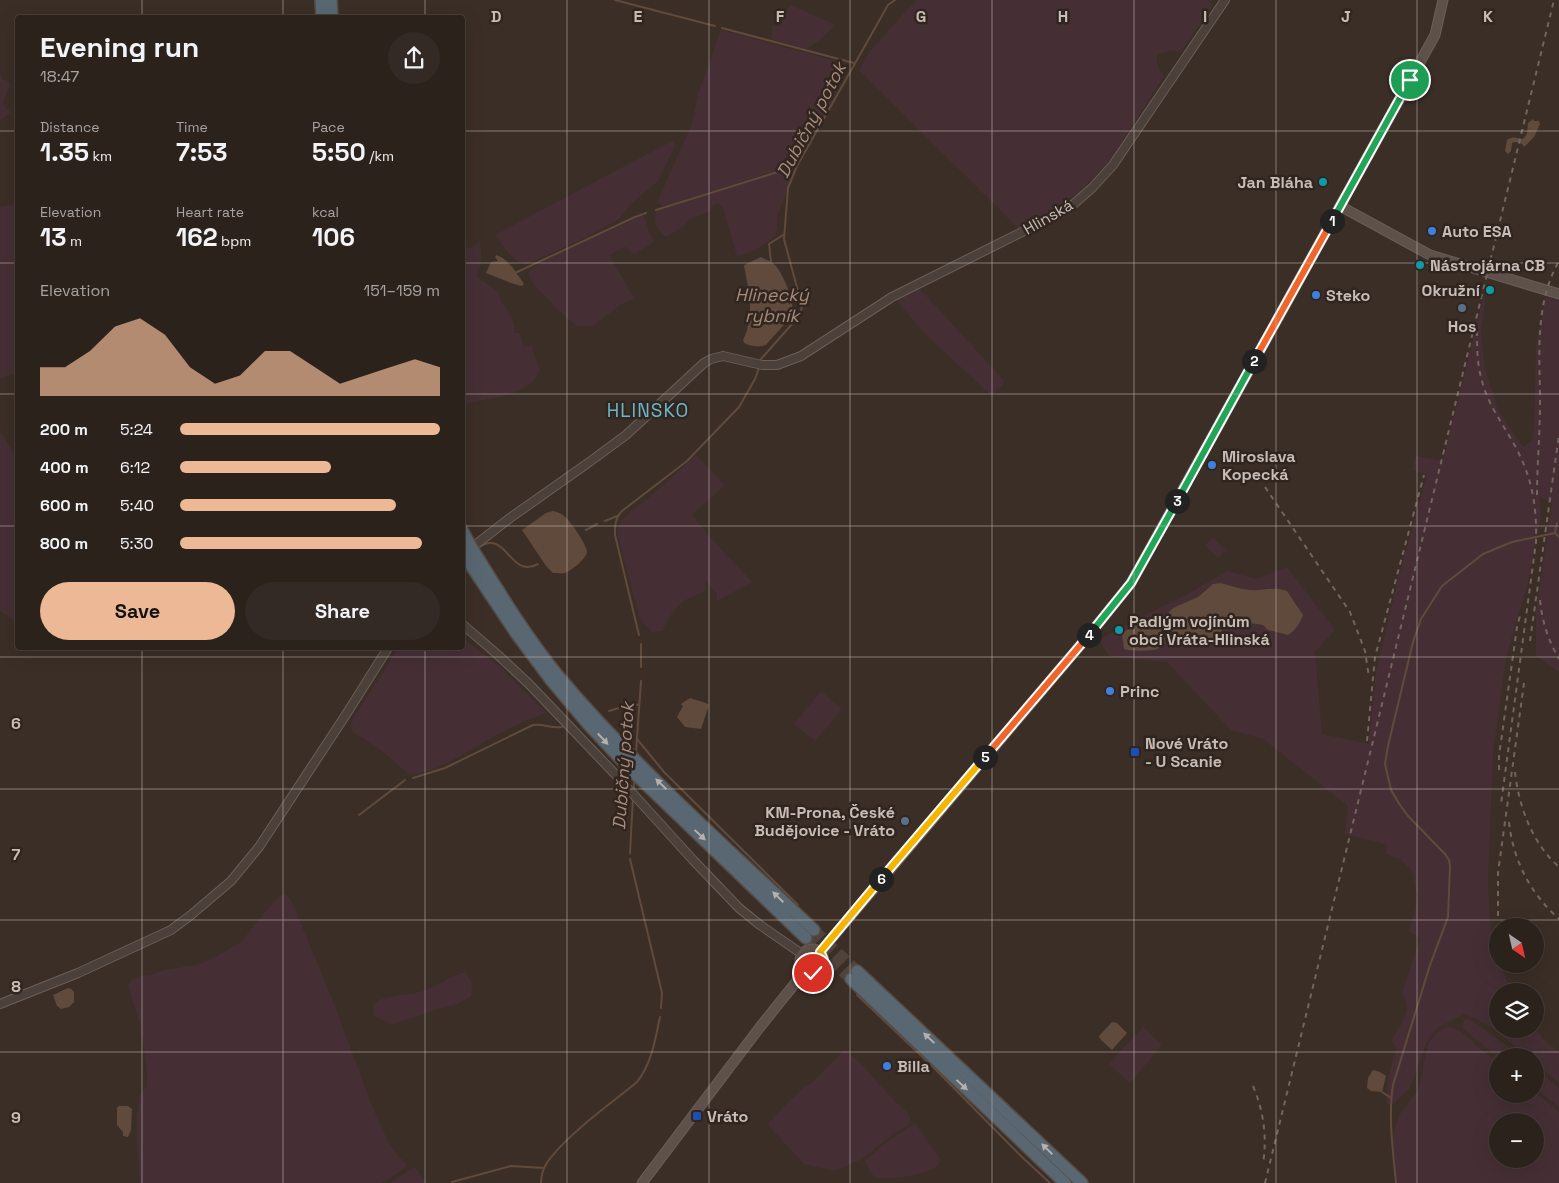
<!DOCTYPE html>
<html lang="en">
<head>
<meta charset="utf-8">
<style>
  :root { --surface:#2c221c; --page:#342a25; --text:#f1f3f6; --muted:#a6a4a3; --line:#483f3b; --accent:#edb895 }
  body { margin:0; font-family:"Space Grotesk",sans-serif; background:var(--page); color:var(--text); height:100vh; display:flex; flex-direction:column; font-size:19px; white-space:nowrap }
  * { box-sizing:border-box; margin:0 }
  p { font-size:16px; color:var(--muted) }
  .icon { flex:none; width:28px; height:28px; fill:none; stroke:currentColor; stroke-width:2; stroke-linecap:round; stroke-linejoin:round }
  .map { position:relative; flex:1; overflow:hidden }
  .panel { position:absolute; left:15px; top:15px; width:450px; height:635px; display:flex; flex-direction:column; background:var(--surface); border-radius:5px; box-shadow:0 5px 20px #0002,0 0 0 1px var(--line) }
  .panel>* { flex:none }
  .needle { width:32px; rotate:146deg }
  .tools { position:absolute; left:1489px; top:918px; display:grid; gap:10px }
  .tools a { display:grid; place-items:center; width:55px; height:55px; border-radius:50%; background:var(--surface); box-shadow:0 5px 20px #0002,0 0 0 1px var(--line); font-size:25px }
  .pin { position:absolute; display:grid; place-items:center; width:42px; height:42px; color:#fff; margin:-21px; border:2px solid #fff; border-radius:50%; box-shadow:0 1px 5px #0007 }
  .km { position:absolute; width:25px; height:25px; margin:-12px; border-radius:50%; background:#222; color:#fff; font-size:14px; line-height:25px; text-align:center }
  .round { display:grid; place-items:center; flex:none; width:52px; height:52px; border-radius:26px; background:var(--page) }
  .overview { display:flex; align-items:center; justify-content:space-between; height:85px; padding:0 25px }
  h1 { font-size:28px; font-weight:700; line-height:38px }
  .figures { display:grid; grid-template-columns:repeat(3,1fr); gap:8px; height:85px; padding:5px 25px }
  .figures div { display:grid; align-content:center }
  .figures b { font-size:25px; font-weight:700 }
  .figures small { font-size:14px; font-weight:400 }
  .figures p { font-size:14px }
  .chart { height:140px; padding:10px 25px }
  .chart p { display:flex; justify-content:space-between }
  .chart svg { width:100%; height:90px; margin-top:5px; fill:var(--accent); opacity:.7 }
  .primary-button { display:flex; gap:10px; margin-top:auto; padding:10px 25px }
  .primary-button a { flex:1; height:58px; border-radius:30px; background:var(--accent); color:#111; font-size:20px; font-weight:700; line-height:58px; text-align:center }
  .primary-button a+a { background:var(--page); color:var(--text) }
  ul { padding:0 25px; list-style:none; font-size:16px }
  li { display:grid; grid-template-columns:80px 60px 1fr; align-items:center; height:38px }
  li i { height:12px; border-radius:6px; background:var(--accent) }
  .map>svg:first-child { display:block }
</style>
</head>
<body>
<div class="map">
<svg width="1559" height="1183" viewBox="0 0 1559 1183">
  <rect width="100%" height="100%" fill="#3b2e26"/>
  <g fill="#452f35" fill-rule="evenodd">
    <path d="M916,0H1207L1213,5L1180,53L1174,50L1158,54C1155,63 1159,69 1164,76L1112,158L1077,194L1020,230L859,70L870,51Z"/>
    <polygon points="790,5 791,5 835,25 821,39 806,49 771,39 772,26 780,26"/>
    <polygon points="721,30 833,60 840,64 844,69 842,82 798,164 665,206 661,205 658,201 659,198 692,124 698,94"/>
    <polygon points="0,74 2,79 8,81 10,85 3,101 4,107 9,110 10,113 0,120"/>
    <path d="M672,141L675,144L674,148L658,181L631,204L619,219L585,238L527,264C512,263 503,245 495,235Z"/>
    <path d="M782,171H787L791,179C788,193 779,206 777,220C777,226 778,231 775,236C772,242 744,256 737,256L723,208L718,203L711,207V211L701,215L694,217L688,220L685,225L668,236H665C657,230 652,221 657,211Z"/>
    <polygon points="17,204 17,372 0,379 0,207"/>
    <polygon points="642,216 645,218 649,232 654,240 654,242 634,254 625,247 609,255 634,298 620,305 593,326 584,327 577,326 561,313 535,286 529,276 529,272 535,266 572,247"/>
    <path d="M480,241L482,259L477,277L498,292L501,302L507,309L514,323V333H520L524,347L531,345L540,371C530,396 486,399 463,404V250L474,246Z"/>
    <polygon points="920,289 1005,382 992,396 924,333 896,300"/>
    <path d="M1484,295L1485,301L1481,330L1484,365L1498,410L1523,447L1532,441L1534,429L1536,346L1546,297L1559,301V672L1536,656V612L1552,504L1540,496L1541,516L1527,586L1506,657L1493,753L1488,881L1490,925L1498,964H1499L1512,991H1498V1029L1535,1028L1543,1039L1559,1052V1083L1535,1063V1056H1527L1487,1024L1464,1014L1436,1029L1426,1044L1410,1088L1393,1104H1386L1389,1074L1397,1047L1391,1041C1400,1025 1414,1011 1402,993L1420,938L1409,931L1418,900L1412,871L1401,860L1386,854L1388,846L1385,844L1345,834L1348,806L1263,739L1231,730L1167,662L1109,656L1099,640L1131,622L1188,594L1227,571L1256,579L1287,567L1335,630L1315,652L1322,734L1369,744L1376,672L1398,579L1427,475L1412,470L1416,456L1443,461ZM1221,583C1231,586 1241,589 1250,590C1263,591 1275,586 1287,591L1288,635L1268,630L1263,625L1249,623L1244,617C1234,616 1225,617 1221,627L1169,612L1173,608L1198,597L1206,589Z"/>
    <polygon points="0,430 17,459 17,623 0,611"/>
    <path d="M696,455L725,485L692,515L710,537L752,582L717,601V594L706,581L704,592C678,601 675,607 662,631L652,632L640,619L617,533L621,520L665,484Z"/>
    <polygon points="1213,538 1226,550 1218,558 1205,545"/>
    <path d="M463,638L500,667L546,713C530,719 515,725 500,733C482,742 427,780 409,773C402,770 389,756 382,751C373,744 362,738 353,732L351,729L353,719L398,648H462Z"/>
    <polygon points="821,691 842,709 815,741 794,724"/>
    <polygon points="284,893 287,895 291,900 331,996 372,1106 388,1141 398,1156 406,1163 405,1168 382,1183 140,1183 137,1143 137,1114 140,1095 147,1086 147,1074 143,1042 140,1024 128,986 131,980 140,976 151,975 164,970 197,965 219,955 243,941 250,930 278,897"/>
    <path d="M466,972L472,984L471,996L457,1004L444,1007L394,1024H391L374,1016C372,1009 373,1005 379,1000C395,995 411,995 426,990C440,985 451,975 466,972Z"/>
    <polygon points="1467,1019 1473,1021 1520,1056 1497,1057 1464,1029 1462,1026 1464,1021"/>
    <path d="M1448,1026C1459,1029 1464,1034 1472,1041C1480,1049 1489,1055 1497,1062L1498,1094H1535V1092L1559,1112V1183H1397L1393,1142L1395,1127L1401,1112L1418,1091L1428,1044L1435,1034ZM1498,1121H1535V1159H1498Z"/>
    <polygon points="1143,1027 1162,1045 1130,1083 1109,1064"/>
    <path d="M843,1051H847C864,1065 877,1083 893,1099C898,1105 906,1109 909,1116C911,1119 910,1120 909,1124L893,1134L862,1159L834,1171L804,1164L769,1126V1123L788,1102L794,1097L804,1087L812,1083Z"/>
    <polygon points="1535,1068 1559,1088 1559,1107 1535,1088"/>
    <path d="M915,1123L938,1156L940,1160L938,1166C926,1175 889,1181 874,1177L865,1162L866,1160L883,1145Z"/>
    <polygon points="415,1167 426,1183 390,1183 412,1169"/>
  </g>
  <g fill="#604a3c">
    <path d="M1533,119L1534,121H1539L1540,124L1534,137L1524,147L1522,144L1516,142L1512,143L1511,151L1508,154L1505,151L1507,140C1513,136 1516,138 1522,139C1529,135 1527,129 1528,123Z"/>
    <path d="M496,255C508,258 517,274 524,284L522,286L514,284L486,273L491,262L498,261L495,257Z"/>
    <path d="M761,257C766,260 771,261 775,265C782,272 795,301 792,311C789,322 773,336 766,345C758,347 752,347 744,343L743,340C755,316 749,291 744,266L746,264Z"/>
    <path d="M553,511C557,512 561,513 564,516C570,520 587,545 587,552C586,559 571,571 565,573C561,574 556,573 553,573L546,566L522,530L546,513Z"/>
    <path d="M1221,583C1231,586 1241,589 1250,590C1263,591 1275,586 1287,591L1303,615C1300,623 1296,630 1288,635L1268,630L1263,625L1249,623L1244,617C1213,613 1227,631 1218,637C1209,643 1180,645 1173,635C1169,629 1170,619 1169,612L1173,608L1198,597L1213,584Z"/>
    <path d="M1156,616C1162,621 1166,637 1164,645C1160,647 1157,650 1153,650C1146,651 1129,651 1124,649L1122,634L1125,631Z"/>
    <polygon points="690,698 706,703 709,705 701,729 685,727 677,717 683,706 681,704"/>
    <polygon points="68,988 71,989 74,992 74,1002 69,1007 61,1009 57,1006 53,995"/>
    <polygon points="1112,1022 1117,1023 1127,1033 1112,1050 1101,1040 1099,1036"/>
    <polygon points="1373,1070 1380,1072 1386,1076 1382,1092 1371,1091 1367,1088 1368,1078"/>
    <polygon points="119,1106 128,1106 132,1109 131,1130 128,1137 123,1136 123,1132 117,1125 117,1108"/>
  </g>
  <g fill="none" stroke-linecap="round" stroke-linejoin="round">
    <g stroke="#604a3c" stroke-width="2">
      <polyline points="615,0 715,26"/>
      <polyline points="722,28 854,63"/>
      <polyline points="656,210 797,166"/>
      <polyline points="771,262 769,244 783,235"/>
      <polyline points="515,273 635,217 646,213"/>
      <polyline points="760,363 761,359 800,315 802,306 784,239 788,188 797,166 888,5 895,0"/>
      <polyline points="605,521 617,516"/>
      <polyline points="586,530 597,524"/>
      <polyline points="1555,533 1557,523"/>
      <path d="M478,548C507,527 509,580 538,564"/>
      <path d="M639,635L615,535C615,525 615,518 622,511L687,461L739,407L755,379L759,368"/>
      <polyline points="641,644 641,667"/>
      <polyline points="609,711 632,704 639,705"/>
      <polyline points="637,739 664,772 798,905"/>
      <polyline points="636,753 641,681"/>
      <path d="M413,778L445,768L533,725C543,723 551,729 562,727"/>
      <polyline points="634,790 634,780"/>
      <polyline points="359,815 405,780"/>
      <polyline points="630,853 633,798"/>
      <polyline points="630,859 662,993 661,1008"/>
      <polyline points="857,995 933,1067 1022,1157 1050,1183"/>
      <polyline points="1382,1092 1391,1098"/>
      <polyline points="452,1182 511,1166 544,1168"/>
      <path d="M541,1183C541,1176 544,1167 548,1161C570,1132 608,1106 637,1082C652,1063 655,1040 660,1017"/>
      <path d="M1396,1183C1393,1150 1388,1117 1393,1085L1430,965L1448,917L1450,866L1449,860L1445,854L1408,816L1400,805L1391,790L1385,764L1388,746L1413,642L1421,619L1442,586L1483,554L1512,542L1555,533L1559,537"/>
    </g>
    <g stroke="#50433c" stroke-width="11" stroke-dasharray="11 5.5" stroke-linecap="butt">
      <polyline points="814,930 857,971"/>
      <polyline points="806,938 851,979"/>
    </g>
    <g stroke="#6a5f58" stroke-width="10">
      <g id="tertiary">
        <polyline points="470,549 510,518 588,463 626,435 704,363 711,359 723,356 762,365 777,365 801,356 892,297 1068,209 1092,188 1113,165 1225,0"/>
        <polyline points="462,624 498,655 529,684 614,773 693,860 739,908 760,925 802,954"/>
        <polyline points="0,1004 78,973 171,930 191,915 231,881 259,847 347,713 388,648"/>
      </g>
    </g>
    <g stroke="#6a5f58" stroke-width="11">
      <g id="secondary">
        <polyline points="1340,206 1430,255 1559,294"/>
        <circle cx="812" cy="961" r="12"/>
        <polyline points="820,952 1089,635 1131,583 1435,35 1443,0"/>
        <polyline points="642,1183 760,1027 805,971"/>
      </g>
    </g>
    <g stroke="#574c45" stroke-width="14">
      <g id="motorway">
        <polyline points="321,0 322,18"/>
        <polyline points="331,0 332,18"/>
        <polyline points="462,530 469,543"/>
        <path d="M476,555C502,597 528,639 559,677C636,768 727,848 814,930"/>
        <polyline points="468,561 516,633 551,680 588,724 630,769 806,938"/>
        <polyline points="857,971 1082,1183"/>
        <polyline points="851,979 1065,1183"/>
      </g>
    </g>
    <use href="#tertiary" stroke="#4c413a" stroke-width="8"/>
    <use href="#secondary" stroke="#5e5149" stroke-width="9"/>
    <use href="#motorway" stroke="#586771" stroke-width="11"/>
    <g stroke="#72655d" stroke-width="2" stroke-dasharray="5 5" stroke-linecap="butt">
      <path d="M1477,331C1477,348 1477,364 1482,381C1488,405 1503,424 1515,446C1532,477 1537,506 1536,542L1501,804"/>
      <polyline points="1265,487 1350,612 1365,651 1369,677"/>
      <path d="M1537,495C1537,465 1540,434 1540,403C1540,355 1534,305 1559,261"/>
      <path d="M1540,600C1542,621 1548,640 1559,659"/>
      <polyline points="1530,641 1559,435"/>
      <polyline points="1367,741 1375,657 1424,475"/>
      <polyline points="1499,770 1499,756 1517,627 1521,612"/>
      <path d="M1515,772C1519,807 1532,843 1559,867"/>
      <path d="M1509,822C1513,860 1530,893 1559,919"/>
      <polyline points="1498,916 1498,873 1524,683"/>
      <path d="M1253,1086C1264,1112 1267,1137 1263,1164"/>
      <polyline points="1265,1183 1554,0"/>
    </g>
    <g stroke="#574c45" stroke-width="14" stroke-linecap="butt">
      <g id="motorway-bridge">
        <polyline points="469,543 476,555"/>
        <polyline points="462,551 468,561"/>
      </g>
    </g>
    <use href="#motorway-bridge" stroke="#586771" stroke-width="11"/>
  </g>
  <defs><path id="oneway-solid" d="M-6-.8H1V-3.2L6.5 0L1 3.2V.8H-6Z" transform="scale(1.25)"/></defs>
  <g fill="#b6b0ac">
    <use href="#oneway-solid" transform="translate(603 739) rotate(47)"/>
    <use href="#oneway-solid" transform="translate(661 784) rotate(-136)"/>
    <use href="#oneway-solid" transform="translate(700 835) rotate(43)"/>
    <use href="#oneway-solid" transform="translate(778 897) rotate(-136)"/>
    <use href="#oneway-solid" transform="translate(929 1038) rotate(-137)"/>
    <use href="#oneway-solid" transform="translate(962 1085) rotate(43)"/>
    <use href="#oneway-solid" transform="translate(1047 1149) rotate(-136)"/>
  </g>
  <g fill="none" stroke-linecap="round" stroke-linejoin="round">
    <g stroke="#fff" stroke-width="10">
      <polyline id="split-1" points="1332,221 1410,80"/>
    </g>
    <g stroke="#fff" stroke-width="10">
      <polyline id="split-2" points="1254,361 1332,221"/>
    </g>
    <g stroke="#fff" stroke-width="10">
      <polyline id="split-3" points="1177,501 1254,361"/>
    </g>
    <g stroke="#fff" stroke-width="10">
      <polyline id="split-4" points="1089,635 1131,583 1177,501"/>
    </g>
    <g stroke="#fff" stroke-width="10">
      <polyline id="split-5" points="985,757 1089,635"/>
    </g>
    <g stroke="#fff" stroke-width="10">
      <polyline id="split-6" points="881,879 985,757"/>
    </g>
    <g stroke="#fff" stroke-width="10">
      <path id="split-7" d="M813,973C824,971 827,961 820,952L881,879"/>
    </g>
    <use href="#split-1" stroke="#22a559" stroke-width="6"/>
    <use href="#split-2" stroke="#f0652b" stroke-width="6"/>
    <use href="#split-3" stroke="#22a559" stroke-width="6"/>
    <use href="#split-4" stroke="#22a559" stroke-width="6"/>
    <use href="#split-5" stroke="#f0652b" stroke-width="6"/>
    <use href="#split-6" stroke="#f5b400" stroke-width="6"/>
    <use href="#split-7" stroke="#f5b400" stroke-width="6"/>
  </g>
  <path fill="none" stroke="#c7bdb6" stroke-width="1" stroke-opacity="0.55" d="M142,0V18M283,0V18M425,0V18M567,0V1183M709,0V1183M850,0V1183M992,0V1183M1134,0V1183M1276,0V1183M1417,0V1183M0,131H18M462,131H1559M0,263H18M462,263H1559M0,394H18M462,394H1559M0,526H18M462,526H1559M142,648V1183M283,648V1183M425,648V1183M0,657H1559M0,789H1559M0,920H1559M0,1052H1559"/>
  <g fill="#0f9aa8" stroke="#31261f" stroke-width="2">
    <circle cx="1323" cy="182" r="5"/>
    <circle cx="1420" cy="265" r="5"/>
    <circle cx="1490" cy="290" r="5"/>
    <circle cx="1119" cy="630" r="5"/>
  </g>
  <g fill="#3f7fe0" stroke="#31261f" stroke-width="2">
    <circle cx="1432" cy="231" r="5"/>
    <circle cx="1316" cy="295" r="5"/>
    <circle cx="1212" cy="465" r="5"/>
    <circle cx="1110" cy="691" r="5"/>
    <circle cx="887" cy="1066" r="5"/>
  </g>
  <g fill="#5c6f8a" stroke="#31261f" stroke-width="2">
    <circle cx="1462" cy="308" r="5"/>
    <circle cx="905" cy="821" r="5"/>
  </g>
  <g fill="#1a4fb4" stroke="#31261f" stroke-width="2">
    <rect x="1130" y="747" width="10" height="10" rx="2.5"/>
    <rect x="692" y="1111" width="10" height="10" rx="2.5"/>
  </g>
  <g text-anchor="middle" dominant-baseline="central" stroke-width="5" stroke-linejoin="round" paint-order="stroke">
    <g font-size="16" font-weight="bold" fill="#c7bdb6" stroke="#31261f" text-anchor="start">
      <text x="1313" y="182" text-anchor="end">Jan Bláha</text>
      <text x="1442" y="231">Auto ESA</text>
      <text x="1430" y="265">Nástrojárna CB</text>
      <text x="1480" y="290" text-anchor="end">Okružní</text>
      <text x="1326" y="295">Steko</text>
      <text x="1462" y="326" text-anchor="middle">Hos</text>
      <text x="1222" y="456">Miroslava<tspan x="1222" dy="18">Kopecká</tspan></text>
      <text x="1129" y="621">Padlým vojínům<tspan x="1129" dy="18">obcí Vráta-Hlinská</tspan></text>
      <text x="1120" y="691">Princ</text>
      <text x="1145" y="743">Nové Vráto<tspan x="1145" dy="18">- U Scanie</tspan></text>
      <text x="895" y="812" text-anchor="end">KM-Prona, České<tspan x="895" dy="18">Budějovice - Vráto</tspan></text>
      <text x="897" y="1066">Billa</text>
      <text x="707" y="1116">Vráto</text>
    </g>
    <g font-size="16" fill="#c7bdb6" stroke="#31261f">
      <text transform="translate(1048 217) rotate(-30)">Hlinská</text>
    </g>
    <g font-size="18" font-style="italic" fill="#a78a7a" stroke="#31261f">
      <text transform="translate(811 120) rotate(-62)">Dubičný potok</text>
      <text x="772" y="294">Hlinecký<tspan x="772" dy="21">rybník</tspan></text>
      <text transform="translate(623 766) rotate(-86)">Dubičný potok</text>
    </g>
    <g font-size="19" letter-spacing="1" fill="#6eb6ca" stroke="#31261f">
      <text x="648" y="410">HLINSKO</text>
    </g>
  </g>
  <g font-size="16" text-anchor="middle" font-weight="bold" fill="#c7bdb6" stroke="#31261f" stroke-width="5" stroke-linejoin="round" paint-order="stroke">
    <text x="496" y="22">D</text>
    <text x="638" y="22">E</text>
    <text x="780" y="22">F</text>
    <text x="921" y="22">G</text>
    <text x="1063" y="22">H</text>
    <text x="1205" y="22">I</text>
    <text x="1346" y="22">J</text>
    <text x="1488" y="22">K</text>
    <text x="16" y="729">6</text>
    <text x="16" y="860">7</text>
    <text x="16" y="992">8</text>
    <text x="16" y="1123">9</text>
  </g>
</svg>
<div class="tools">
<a><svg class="needle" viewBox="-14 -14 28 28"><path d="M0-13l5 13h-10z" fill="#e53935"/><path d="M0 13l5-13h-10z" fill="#a6a4a3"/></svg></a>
<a><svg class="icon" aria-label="layers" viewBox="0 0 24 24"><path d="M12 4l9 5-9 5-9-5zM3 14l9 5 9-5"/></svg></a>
<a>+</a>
<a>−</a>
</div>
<div class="pin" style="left:1410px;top:80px;background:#1e9e55"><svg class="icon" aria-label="arrive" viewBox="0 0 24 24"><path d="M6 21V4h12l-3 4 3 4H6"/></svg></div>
<div class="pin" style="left:813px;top:973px;background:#d93025"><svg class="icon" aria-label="check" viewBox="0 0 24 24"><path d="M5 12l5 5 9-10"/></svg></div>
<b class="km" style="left:1332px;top:221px">1</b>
<b class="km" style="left:1254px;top:361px">2</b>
<b class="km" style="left:1177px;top:501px">3</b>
<b class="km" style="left:1089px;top:635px">4</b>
<b class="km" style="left:985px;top:757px">5</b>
<b class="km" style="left:881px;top:879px">6</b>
<section class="panel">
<div class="overview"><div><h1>Evening run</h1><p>18:47</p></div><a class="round"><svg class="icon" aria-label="share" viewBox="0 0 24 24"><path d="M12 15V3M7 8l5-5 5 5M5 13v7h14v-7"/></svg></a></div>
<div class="figures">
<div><p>Distance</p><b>1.35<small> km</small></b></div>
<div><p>Time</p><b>7:53</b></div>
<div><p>Pace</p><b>5:50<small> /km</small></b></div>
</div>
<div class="figures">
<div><p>Elevation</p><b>13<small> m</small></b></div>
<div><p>Heart rate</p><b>162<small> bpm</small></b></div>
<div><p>kcal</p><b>106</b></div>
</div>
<div class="chart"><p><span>Elevation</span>151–159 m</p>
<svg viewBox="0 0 160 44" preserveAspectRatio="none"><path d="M0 44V30L10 30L20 22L30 10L40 6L50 14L60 30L70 38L80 34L90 22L100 22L110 30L120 38L130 34L140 30L150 26L160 30V44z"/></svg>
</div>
<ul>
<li><b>200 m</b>5:24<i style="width:100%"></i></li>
<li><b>400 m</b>6:12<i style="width:58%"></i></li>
<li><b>600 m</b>5:40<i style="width:83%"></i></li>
<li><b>800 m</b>5:30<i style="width:93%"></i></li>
</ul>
<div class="primary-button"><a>Save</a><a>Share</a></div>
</section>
</div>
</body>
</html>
